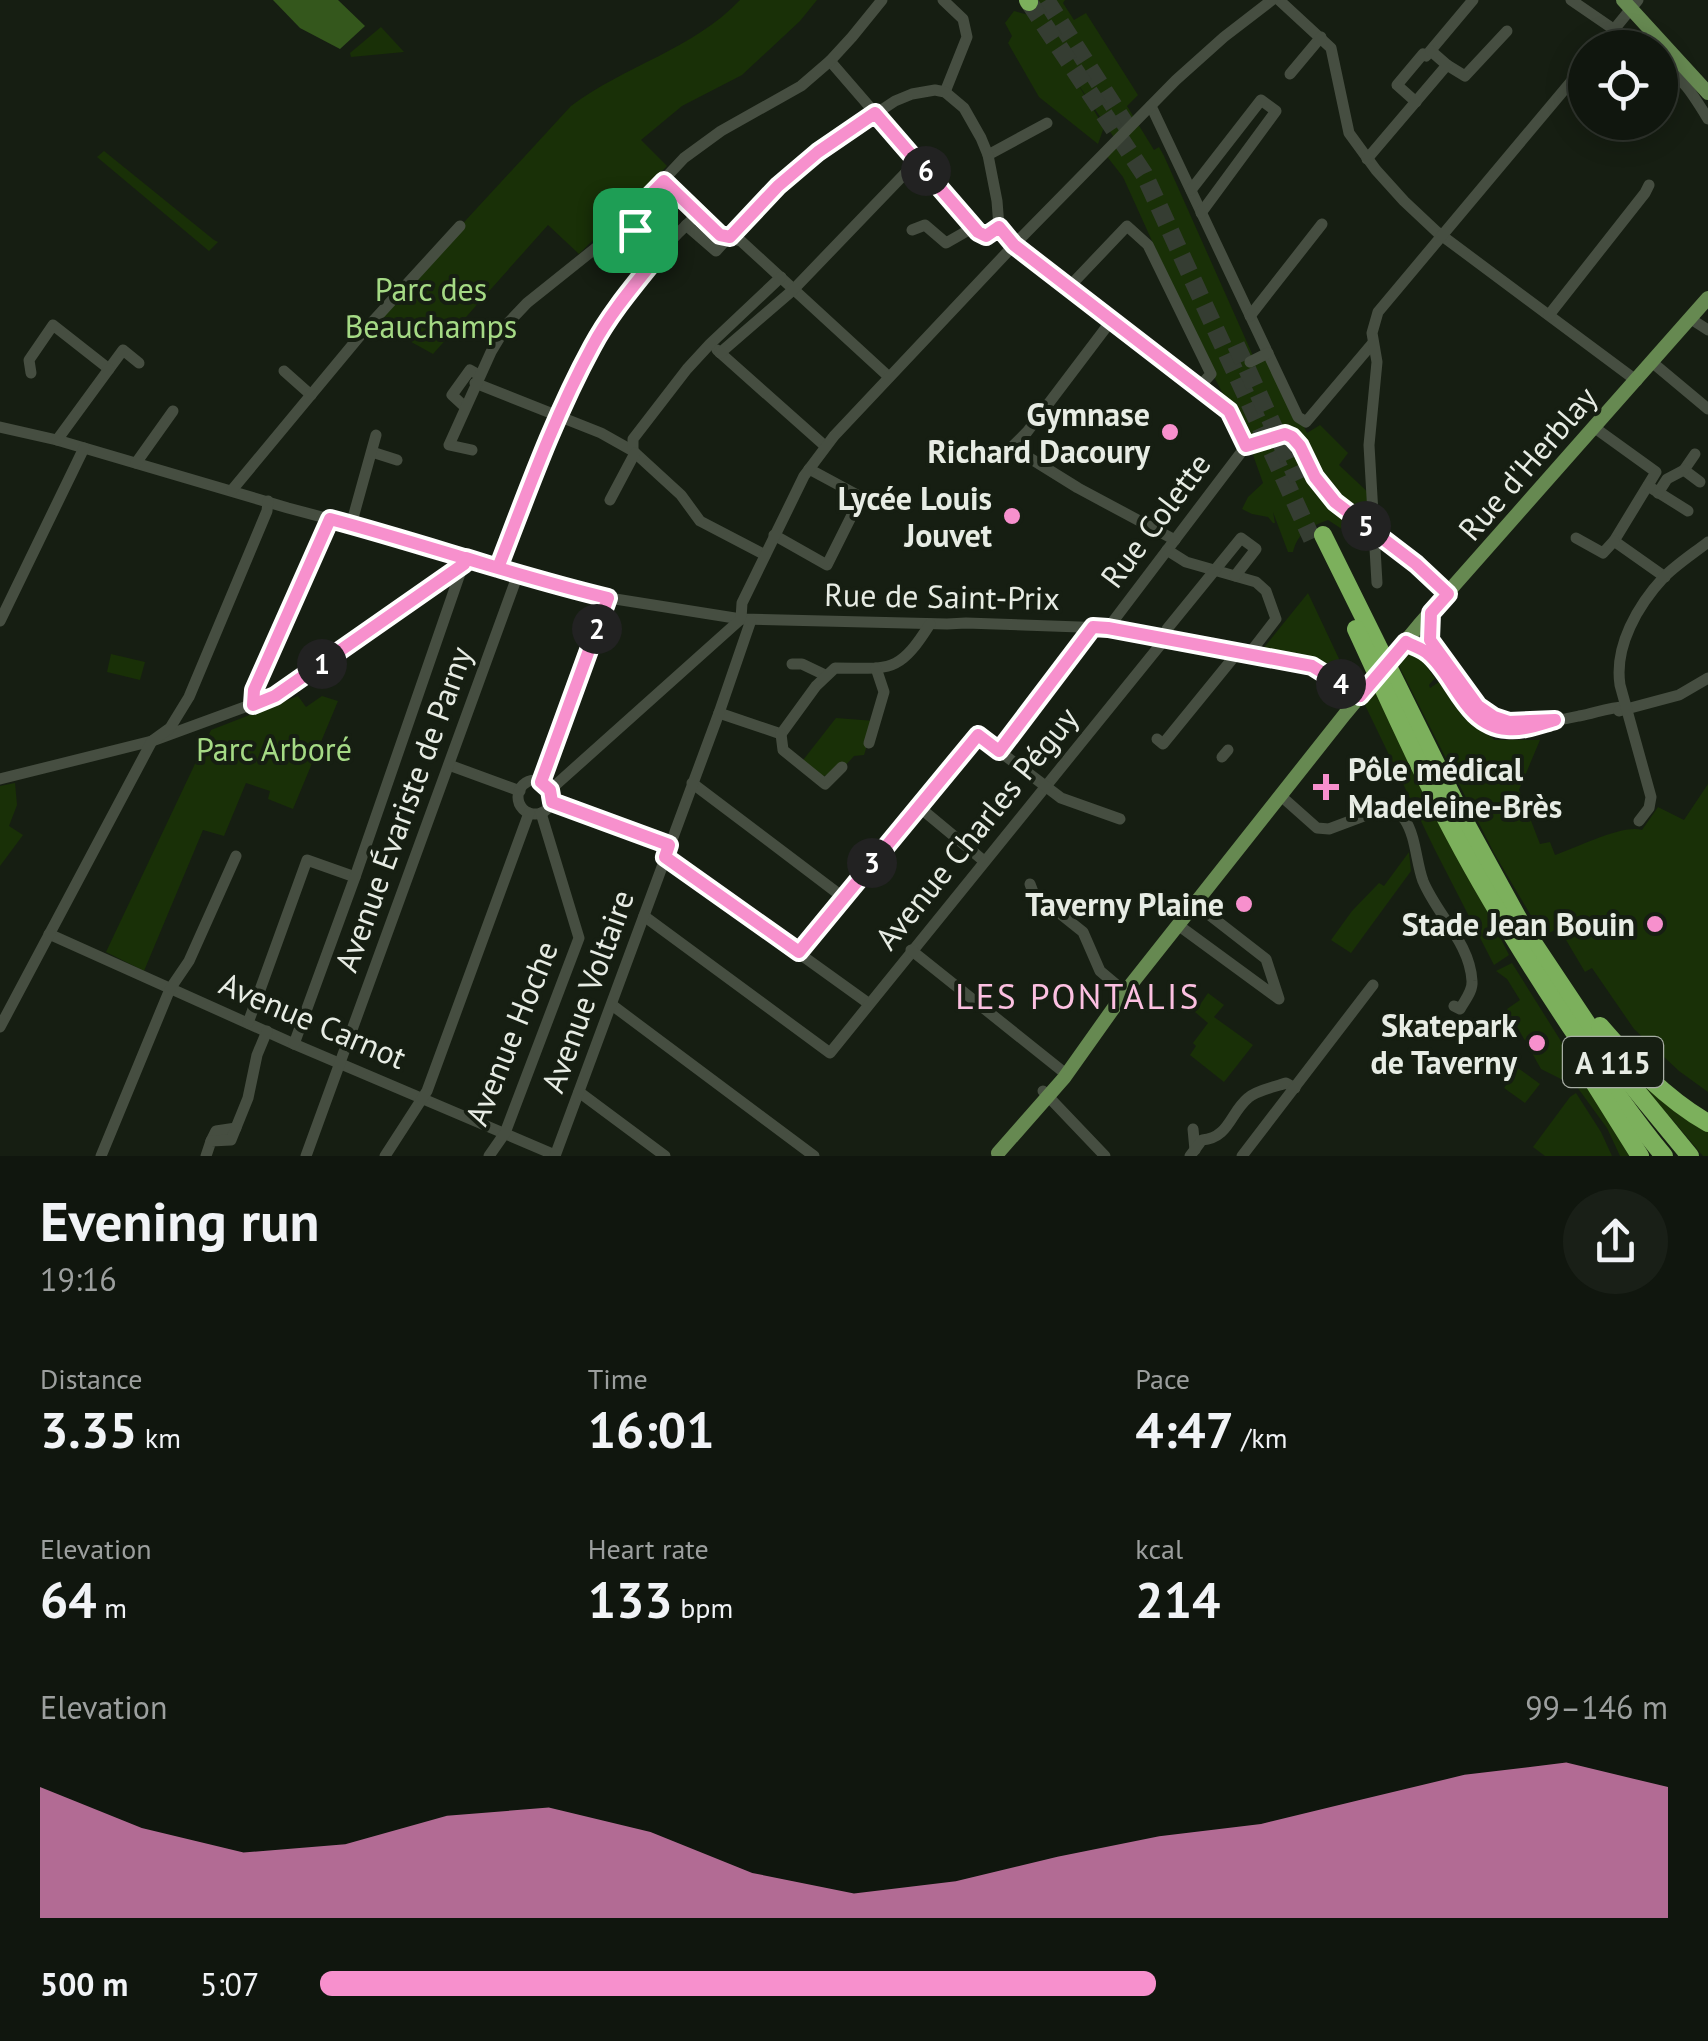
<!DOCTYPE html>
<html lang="en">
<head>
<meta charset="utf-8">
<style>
  :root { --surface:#10160e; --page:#191f17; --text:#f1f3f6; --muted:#9c9f9e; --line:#30352e; --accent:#f790cd }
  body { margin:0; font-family:"PT Sans",sans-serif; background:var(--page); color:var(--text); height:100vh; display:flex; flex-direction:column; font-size:38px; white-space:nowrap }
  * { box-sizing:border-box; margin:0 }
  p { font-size:32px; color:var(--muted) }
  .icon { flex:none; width:55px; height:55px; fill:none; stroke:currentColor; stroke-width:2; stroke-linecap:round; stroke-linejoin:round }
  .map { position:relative; height:1156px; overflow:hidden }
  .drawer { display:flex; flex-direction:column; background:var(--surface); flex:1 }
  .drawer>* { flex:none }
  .fabs { position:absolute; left:1568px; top:30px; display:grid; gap:20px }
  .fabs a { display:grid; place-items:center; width:110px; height:110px; border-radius:50%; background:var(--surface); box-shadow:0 5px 25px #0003,0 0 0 2px var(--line); font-size:50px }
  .pin { position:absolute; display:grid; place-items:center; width:85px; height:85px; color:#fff; margin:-42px; border-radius:20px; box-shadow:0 5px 15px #0006 }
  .km { position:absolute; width:50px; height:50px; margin:-25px; border-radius:50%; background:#222; color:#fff; font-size:28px; line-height:50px; text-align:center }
  .round { display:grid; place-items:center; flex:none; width:105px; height:105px; border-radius:52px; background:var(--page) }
  .overview { display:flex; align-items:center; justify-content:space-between; height:170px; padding:0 40px }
  h1 { font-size:55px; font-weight:700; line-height:75px }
  .figures { display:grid; grid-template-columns:repeat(3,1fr); gap:15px; height:170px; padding:10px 40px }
  .figures div { display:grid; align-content:center }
  .figures b { font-size:50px; font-weight:700 }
  .figures small { font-size:28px; font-weight:400 }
  .figures p { font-size:28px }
  .chart { height:280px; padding:20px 40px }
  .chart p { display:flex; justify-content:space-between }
  .chart svg { width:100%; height:180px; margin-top:10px; fill:var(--accent); opacity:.7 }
  ul { padding:0 40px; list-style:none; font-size:32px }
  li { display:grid; grid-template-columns:160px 120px 1fr; align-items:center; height:75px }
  li i { height:25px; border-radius:12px; background:var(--accent) }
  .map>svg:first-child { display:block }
</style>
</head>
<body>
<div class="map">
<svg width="1708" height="1156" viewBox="0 0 1708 1156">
  <rect width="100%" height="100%" fill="#161e12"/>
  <g fill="#193007">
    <path d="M740,0H817L800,21L742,75L682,106L641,140L667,166L579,254L548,225L433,354L373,321L571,106C624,66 694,49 740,0Z"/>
    <path d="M1035,0H1065L1063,3L1074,20L1086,13L1138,95L1127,106L1154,150L1159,147L1164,156L1254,358L1267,353L1307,433L1320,425L1348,453L1339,465L1373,497L1375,543L1359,550L1351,535L1328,520C1310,527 1298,532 1293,552H1288L1273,512L1275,523H1273L1268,517L1252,514L1242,509L1248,497L1263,483L1248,441L1212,373L1123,177L1105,154L1117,142L1074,78L1104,127L1098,144L1039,97L1008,43L1012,36L1005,23L1014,11L1032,16L1025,5Z"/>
    <polygon points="381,27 404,52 351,57 350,53"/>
    <polygon points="104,151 214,240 218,242 209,251 97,157"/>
    <polygon points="1308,593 1349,680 1315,660 1262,650"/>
    <polygon points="111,654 145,662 140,680 107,672"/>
    <path d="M1409,654L1418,655L1435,678L1429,685L1430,688L1439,682L1465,718L1495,740H1540L1519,790L1540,844L1550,842L1555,855C1576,848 1623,824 1642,830L1658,807L1684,820L1708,784V1092L1679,1071L1634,1029L1592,968L1585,972L1559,928L1543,936L1494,853L1398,664Z"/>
    <polygon points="1376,691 1509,955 1494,965 1434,848 1365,705"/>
    <polygon points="298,696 306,707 322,696 338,701 293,809 268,799 270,791 246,783 224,836 203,830 144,971 106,952 211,730"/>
    <polygon points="836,718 875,721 864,755 854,756 844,767 822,777 800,764"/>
    <polygon points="15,783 17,805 9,826 23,835 0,866 0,786"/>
    <polygon points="1409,852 1411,871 1351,953 1331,940 1352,911 1379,883 1384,886"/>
    <polygon points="1512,963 1633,1156 1620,1156 1607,1128 1577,1087 1541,1069 1507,1009 1520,1000 1507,979 1496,971"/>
    <polygon points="1208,993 1224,1005 1214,1017 1253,1045 1224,1082 1190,1055 1196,1046 1193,1043 1208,1023 1195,1012"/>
    <polygon points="1518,1068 1540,1084 1525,1103 1504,1088"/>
    <polygon points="1632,1072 1708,1129 1708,1156 1703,1156"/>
    <polygon points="1576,1093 1601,1132 1612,1156 1545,1156 1533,1147 1570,1097"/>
  </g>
  <polygon fill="#34571c" points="273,0 338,0 365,26 340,49 300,28"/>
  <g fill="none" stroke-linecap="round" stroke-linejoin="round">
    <g stroke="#353d32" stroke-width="18" stroke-dasharray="18 9" stroke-linecap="butt">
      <polyline points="1046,0 1131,133"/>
      <polyline points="1029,2 1144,174 1312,539"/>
      <polyline points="1236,345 1298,480"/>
    </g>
    <g stroke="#464e41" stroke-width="11">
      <polyline points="943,0 963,19 967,37 945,92"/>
      <polyline points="1279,0 1331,48 1349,133 1376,170 1404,201 1437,232 1637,381"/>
      <polyline points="1571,0 1641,48"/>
      <polyline points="1599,48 1638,0"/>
      <polyline points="830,61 978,232 986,235 999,227"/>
      <path d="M1660,62C1685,81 1692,93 1708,119"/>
      <polyline points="1447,65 1465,76 1507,31"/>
      <polyline points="1290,74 1321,37"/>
      <polyline points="1416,102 1397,85 1423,54 1426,56 1473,0"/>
      <polyline points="1151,106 1298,417 1306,422 1372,344"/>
      <polyline points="988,155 1047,123"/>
      <polyline points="1367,159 1447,65 1431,51"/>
      <polyline points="664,181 719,235 741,241 889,377"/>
      <polyline points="1191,190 1261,100 1276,111 1201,213"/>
      <polyline points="626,220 660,253"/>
      <polyline points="686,225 716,251 750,213 818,152 895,101 912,94 935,90 945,92 964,108 981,138 988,155 997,201 999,227 1014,245 1229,411 1246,446"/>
      <polyline points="912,230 925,225 946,243 974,227"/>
      <polyline points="1069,287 1127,226 1148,245 1211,374 1199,387"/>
      <polyline points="1549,315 1645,193 1649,185"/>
      <polyline points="1250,316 1322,224"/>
      <polyline points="1691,319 1708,330"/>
      <polyline points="1111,321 1027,432 1012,447 1078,488 1175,540"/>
      <polyline points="717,350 825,446"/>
      <polyline points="720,353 793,290 917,161"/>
      <polyline points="1250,362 1268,353"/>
      <polyline points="1653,363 1708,409"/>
      <polyline points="284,371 311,395"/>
      <polyline points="31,373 29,360 53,325 109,369 123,350 139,363"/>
      <polyline points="475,383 601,433 633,451 681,495 700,521 765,555"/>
      <polyline points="465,407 452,395 470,370 479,375"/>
      <polyline points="0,427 57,440 288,508 408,540 525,576 609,598 741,619 947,624 966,623 1108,628 1298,663 1321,670 1360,696"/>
      <polyline points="1595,428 1656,472 1614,541 1665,577"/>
      <polyline points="57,440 109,369"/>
      <polyline points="1246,446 1285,434 1292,437 1300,446 1315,477 1335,502 1416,564 1448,595"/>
      <polyline points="472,450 449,445 491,352 509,322 527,303 612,235 684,158 721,131 801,86 830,61 852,37 882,0"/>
      <polyline points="633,451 633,439 687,369 710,344 781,277"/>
      <polyline points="372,452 397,460"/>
      <polyline points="1695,454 1684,470 1700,482"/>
      <polyline points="136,463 173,411"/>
      <polyline points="1648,486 1688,511"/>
      <polyline points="232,490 364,331 460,226"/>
      <polyline points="1658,493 1667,479 1684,470"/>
      <polyline points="610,500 635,453"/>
      <polyline points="351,525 376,435"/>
      <polyline points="774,535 827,565 861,497 809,469"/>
      <polyline points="1576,538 1603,553 1614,541"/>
      <polyline points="1167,550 1186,562 1256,582 1266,591 1276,619 1249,654"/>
      <path d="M498,567C528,493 554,417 592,347C618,298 658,251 698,214"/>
      <polyline points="1377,583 1369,445 1377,362 1372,333 1378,312 1585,65"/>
      <polyline points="0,621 84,448"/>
      <polyline points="1108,628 1246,446"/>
      <path d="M1414,632C1438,643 1450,670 1465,691C1495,730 1535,726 1579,716C1596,713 1608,707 1626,707"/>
      <polyline points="1406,642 1430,655 1449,682"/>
      <polyline points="792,664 802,664 825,675"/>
      <polyline points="253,705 255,689 331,519"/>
      <polyline points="1619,711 1679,695 1708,678"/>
      <polyline points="1473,712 1498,728 1520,729"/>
      <path d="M719,713L781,734L816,686L835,668C890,668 898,675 930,624"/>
      <polyline points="781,734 783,750 825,784 842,767"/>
      <polyline points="1157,739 1163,744 1238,652"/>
      <polyline points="869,743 884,692 876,668"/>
      <polyline points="999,751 1093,627"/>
      <polyline points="1222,757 1228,750"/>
      <polyline points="449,765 520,791"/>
      <polyline points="0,779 152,741 275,696 463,564"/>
      <circle cx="535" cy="797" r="17"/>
      <polyline points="541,782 609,598"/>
      <polyline points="692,783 844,898"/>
      <polyline points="550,790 741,619 742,603 804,476 834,436 1014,245 1176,80 1224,37 1272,0"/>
      <path d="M1281,796L1317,828L1329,829L1385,808C1393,810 1400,812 1405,820C1416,837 1416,862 1423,881C1437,915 1470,943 1472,981C1473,991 1465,1000 1460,1009L1454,1006"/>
      <polyline points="551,802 669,845"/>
      <polyline points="919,807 984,861"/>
      <path d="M1639,821L1649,808L1651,797L1620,685C1614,646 1638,605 1664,577C1677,564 1694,553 1708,542"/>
      <polyline points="665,857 868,1003"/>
      <polyline points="1030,884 1033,892 1083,932 1100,971 1125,992"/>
      <polyline points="644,916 830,1053 1161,644 1165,639 1167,629 1241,538 1256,549 1235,576"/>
      <polyline points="1178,925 1279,999 1266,959 1194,903"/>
      <polyline points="49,934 294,1044 555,1155"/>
      <polyline points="911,950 1066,1074"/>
      <polyline points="799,952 978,735 1061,798 1120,819"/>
      <polyline points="612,1005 814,1156"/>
      <polyline points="248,1023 307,860 355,877"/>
      <polyline points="0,1027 152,741 170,728 189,697 267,511 268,501"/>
      <polyline points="294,1044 355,877 464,562"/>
      <polyline points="1043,1091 1105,1156"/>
      <polyline points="579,1092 665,1156"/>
      <polyline points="1193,1129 1195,1150"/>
      <polyline points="211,1141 216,1131 236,1128"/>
      <polyline points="101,1156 170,989 189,961 236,856"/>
      <polyline points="206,1156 211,1141 231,1140 248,1098 257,1055 267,1031"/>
      <polyline points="306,1156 518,574"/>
      <polyline points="385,1156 427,1091 529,813"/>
      <polyline points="489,1156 505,1133 579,938 541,813"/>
      <polyline points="555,1156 719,713 751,620"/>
      <path d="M1190,1156L1202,1140C1229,1138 1230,1113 1248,1098C1257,1090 1275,1087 1286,1083L1295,1088"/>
      <polyline points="1242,1156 1373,985"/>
    </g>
    <g stroke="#668951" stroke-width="14">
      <polyline points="1623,0 1708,93"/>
      <polyline points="998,1153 1064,1078 1125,992 1345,714 1419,625 1708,298"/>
    </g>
    <g stroke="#7cb05c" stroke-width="18">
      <polyline points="1028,0 1029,2"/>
      <polyline points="1323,535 1463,818 1524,929 1612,1061 1690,1156"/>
      <path d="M1356,629C1388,698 1419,769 1455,836C1490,902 1529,964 1570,1026C1600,1070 1630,1115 1664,1156"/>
      <path d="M1600,1026C1632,1063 1666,1099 1708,1123"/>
      <polyline points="1583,1065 1640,1156"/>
    </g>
  </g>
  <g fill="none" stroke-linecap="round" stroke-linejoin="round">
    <g stroke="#fff" stroke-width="20">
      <path id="route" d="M635,230L660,253C636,283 610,313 592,347C554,417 527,493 498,568L466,558L464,564L275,696L253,705L254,690L330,519C424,544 515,576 608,598L541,782L550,790L552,802L669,845L665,857L799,952L978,735L999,751L1093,627L1108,628L1312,666L1360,696L1406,642C1413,646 1421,648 1427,653C1455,675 1464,726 1507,729C1523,731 1540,724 1555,720L1509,722L1494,717L1478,706L1430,640L1431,613L1448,594L1416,564L1335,502L1315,477L1300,446L1292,437L1285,434L1246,446L1229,411L1014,245L999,227L986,236L978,232L875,113L818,152L778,186L730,237L720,235L664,181L626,220L635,230"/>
    </g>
    <use href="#route" stroke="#f790cd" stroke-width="12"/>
  </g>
  <g fill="#f790cd" stroke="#161e12" stroke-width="4">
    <circle cx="1170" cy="432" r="10"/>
    <circle cx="1012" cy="516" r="10"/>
    <path d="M1321 772h10v10h10v10h-10v10h-10v-10h-10v-10h10z"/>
    <circle cx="1244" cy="904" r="10"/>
    <circle cx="1655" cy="924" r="10"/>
    <circle cx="1537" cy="1043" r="10"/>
  </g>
  <g text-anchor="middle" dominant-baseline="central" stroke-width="8" stroke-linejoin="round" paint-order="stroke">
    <rect fill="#161e12" stroke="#a8aea5" stroke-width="2.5" x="1563" y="1037" width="100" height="50" rx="8"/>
    <g font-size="30" font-weight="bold" fill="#e7ece4">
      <text x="1613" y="1062">A 115</text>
    </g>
    <g font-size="32" fill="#a5da85" stroke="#161e12">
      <text x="431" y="289">Parc des<tspan x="431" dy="37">Beauchamps</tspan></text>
      <text x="274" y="749">Parc Arboré</text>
    </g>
    <g font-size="32" font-weight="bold" fill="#e7ece4" stroke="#161e12" text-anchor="end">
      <text x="1150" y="414">Gymnase<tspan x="1150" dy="37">Richard Dacoury</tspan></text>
      <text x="992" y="498">Lycée Louis<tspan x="992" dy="37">Jouvet</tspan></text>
      <text x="1348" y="769" text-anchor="start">Pôle médical<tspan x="1348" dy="37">Madeleine-Brès</tspan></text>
      <text x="1224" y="904">Taverny Plaine</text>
      <text x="1635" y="924">Stade Jean Bouin</text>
      <text x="1517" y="1025">Skatepark<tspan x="1517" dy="37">de Taverny</tspan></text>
    </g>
    <g font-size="32" fill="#e7ece4" stroke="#161e12">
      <text transform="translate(1527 463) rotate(-49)">Rue d'Herblay</text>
      <text transform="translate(1155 520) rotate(-53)">Rue Colette</text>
      <text transform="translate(942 596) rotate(1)">Rue de Saint-Prix</text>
      <text transform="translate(403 809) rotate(-70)">Avenue Évariste de Parny</text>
      <text transform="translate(976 828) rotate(-51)">Avenue Charles Péguy</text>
      <text transform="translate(587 991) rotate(-70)">Avenue Voltaire</text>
      <text transform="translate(313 1020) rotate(23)">Avenue Carnot</text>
      <text transform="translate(511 1033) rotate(-68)">Avenue Hoche</text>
    </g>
    <g font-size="35" letter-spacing="2.5" fill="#fcc0e1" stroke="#161e12">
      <text x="1078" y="996">LES PONTALIS</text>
    </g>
  </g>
</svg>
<div class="fabs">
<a><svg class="icon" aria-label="locate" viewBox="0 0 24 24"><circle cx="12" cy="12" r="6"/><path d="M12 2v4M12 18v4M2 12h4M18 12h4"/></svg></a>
</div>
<div class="pin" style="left:635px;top:230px;background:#1e9e55"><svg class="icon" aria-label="arrive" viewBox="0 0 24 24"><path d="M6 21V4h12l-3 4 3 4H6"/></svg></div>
<b class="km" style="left:322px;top:664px">1</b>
<b class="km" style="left:597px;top:629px">2</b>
<b class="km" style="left:872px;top:863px">3</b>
<b class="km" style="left:1341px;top:684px">4</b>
<b class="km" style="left:1366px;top:526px">5</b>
<b class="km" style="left:926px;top:171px">6</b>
</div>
<section class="drawer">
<div class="overview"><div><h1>Evening run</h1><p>19:16</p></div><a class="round"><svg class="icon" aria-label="share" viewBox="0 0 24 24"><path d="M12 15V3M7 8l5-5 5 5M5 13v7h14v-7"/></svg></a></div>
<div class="figures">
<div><p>Distance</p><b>3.35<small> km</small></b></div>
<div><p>Time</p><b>16:01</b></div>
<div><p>Pace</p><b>4:47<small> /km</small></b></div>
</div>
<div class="figures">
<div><p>Elevation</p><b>64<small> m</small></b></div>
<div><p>Heart rate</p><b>133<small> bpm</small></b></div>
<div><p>kcal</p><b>214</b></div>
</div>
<div class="chart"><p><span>Elevation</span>99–146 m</p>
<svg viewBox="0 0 160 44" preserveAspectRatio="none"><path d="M0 44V12L10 22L20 28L30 26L40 19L50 17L60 23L70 33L80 38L90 35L100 29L110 24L120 21L130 15L140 9L150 6L160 12V44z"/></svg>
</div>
<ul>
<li><b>500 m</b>5:07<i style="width:62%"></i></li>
</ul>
</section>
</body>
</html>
